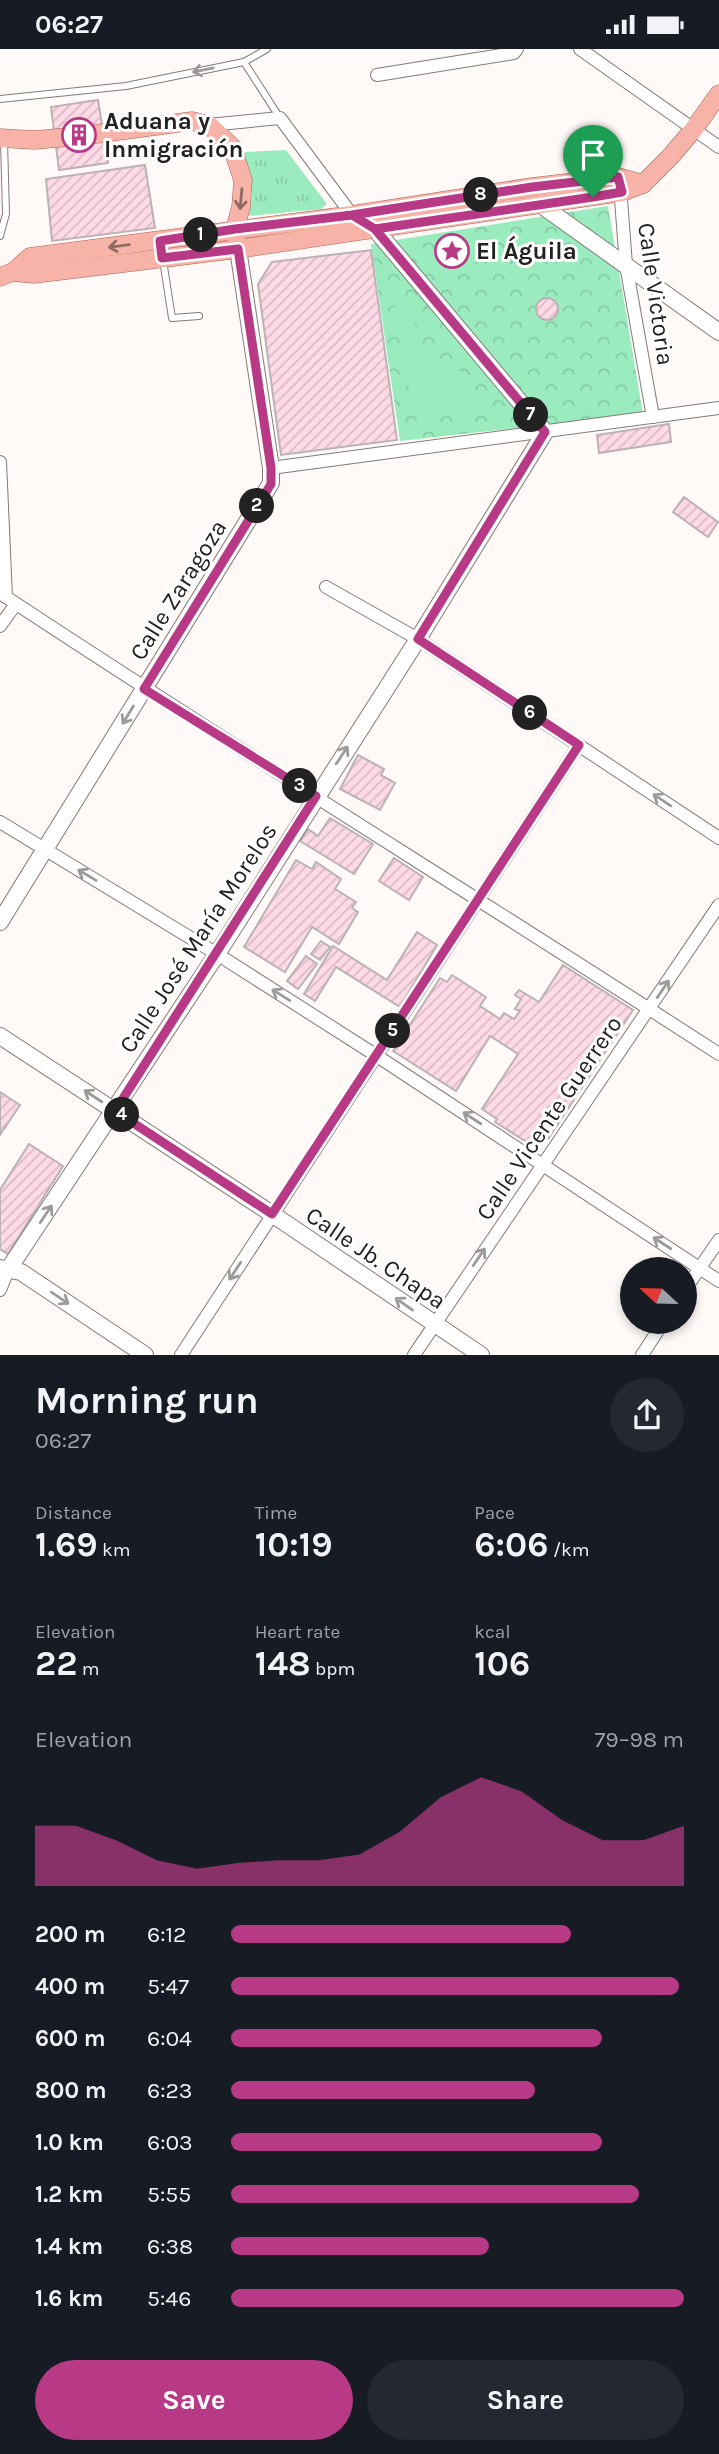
<!DOCTYPE html>
<html lang="en">
<head>
<meta charset="utf-8">
<style>
  :root { --surface:#171b24; --page:#242831; --text:#f1f3f6; --muted:#9ea1a6; --accent:#b83985 }
  body { margin:0; font-family:Karla,sans-serif; background:var(--page); color:var(--text); height:100vh; display:flex; flex-direction:column; font-size:26px; white-space:nowrap }
  * { box-sizing:border-box; margin:0 }
  p { font-size:23px; color:var(--muted) }
  .icon { flex:none; width:38px; height:38px; fill:none; stroke:currentColor; stroke-width:2; stroke-linecap:round; stroke-linejoin:round }
  .map { position:relative; height:1306px; overflow:hidden }
  .sheet { display:flex; flex-direction:column; background:var(--surface); flex:1 }
  .sheet>* { flex:none }
  .needle { width:46px; rotate:292deg }
  .tools { position:absolute; left:620px; top:1208px; display:grid; gap:14px }
  .tools a { display:grid; place-items:center; width:77px; height:77px; border-radius:50%; background:var(--surface); box-shadow:0 4px 10px #0003; font-size:35px }
  .pin { position:absolute; display:grid; place-items:center; width:60px; height:60px; color:#fff; margin:-72px -30px; border-radius:50% 50% 50% 0; rotate:-45deg; box-shadow:0 0 7px #0007 }
  .pin .icon { rotate:45deg }
  .km { position:absolute; width:35px; height:35px; margin:-18px; border-radius:50%; background:#222; color:#fff; font-size:19px; line-height:35px; text-align:center }
  .round { display:grid; place-items:center; flex:none; width:74px; height:74px; border-radius:37px; background:var(--page) }
  .overview { display:flex; align-items:center; justify-content:space-between; height:119px; padding:0 35px }
  h1 { font-size:38px; font-weight:700; line-height:52px }
  .stats { display:grid; grid-template-columns:repeat(3,1fr); gap:10px; height:119px; padding:7px 35px }
  .stats div { display:grid; align-content:center }
  .stats b { font-size:35px; font-weight:700 }
  .stats small { font-size:19px; font-weight:400 }
  .stats p { font-size:19px }
  .chart { height:196px; padding:14px 35px }
  .chart p { display:flex; justify-content:space-between }
  .chart svg { width:100%; height:126px; margin-top:7px; fill:var(--accent); opacity:.7 }
  .action { display:flex; gap:14px; margin-top:auto; padding:14px 35px }
  .action a { flex:1; height:80px; border-radius:42px; background:var(--accent); color:#fff; font-size:28px; font-weight:700; line-height:80px; text-align:center }
  .action a+a { background:var(--page); color:var(--text) }
  ul { padding:0 35px; list-style:none; font-size:23px }
  li { display:grid; grid-template-columns:112px 84px 1fr; align-items:center; height:52px }
  li i { height:18px; border-radius:9px; background:var(--accent) }
  .status { display:flex; justify-content:space-between; align-items:center; height:49px; padding:0 35px; background:var(--surface); direction:ltr }
  .status svg { height:19px; fill:currentColor }
  .map>svg:first-child { display:block }
</style>
</head>
<body>
<div class="status"><b>06:27</b><svg viewBox="0 0 49 12"><path d="M0 12V9h3v3zM5 12V6h3v6zM10 12V3h3v9zM15 12V0h3v12zM26 1h20v11H26zM47 4h2v5h-2z"/></svg></div>
<div class="map">
<svg width="719" height="1306" viewBox="0 0 719 1306">
  <defs>
    <pattern id="grass-tufts" width="24" height="20" patternUnits="userSpaceOnUse" patternTransform="scale(1.75)"><rect width="24" height="20" fill="#9aecbf"/><path d="M3 7l-1-3M5 7V3M7 7l1-3M15 17l-1-3M17 17v-4M19 17l1-3" fill="none" stroke="#85caa4"/></pattern>
    <pattern id="park-crowns" width="20" height="18" patternUnits="userSpaceOnUse" patternTransform="scale(1.75)"><rect width="20" height="18" fill="#9aecbf"/><path d="M2 6a3 3 0 1 1 6 0M12 15a3 3 0 1 1 6 0" fill="none" stroke="#85caa4"/></pattern>
    <pattern id="building-hatch" width="6" height="6" patternUnits="userSpaceOnUse" patternTransform="scale(1.75)"><rect width="6" height="6" fill="#fed9e6"/><path d="M-1 1l2-2M0 6l6-6M5 7l2-2" fill="none" stroke="#dabac5"/></pattern>
  </defs>
  <rect width="100%" height="100%" fill="#fff9f7"/>
  <polygon fill="url(#grass-tufts)" points="286,101 327,155 321,160 249,167 252,144 244,103"/>
  <polygon fill="url(#park-crowns)" points="608,157 643,365 400,392 371,195"/>
  <g fill="#9aecbf">
    <polygon points="392,229 421,287 399,293"/>
    <path d="M417,297C427,308 440,324 456,316L488,362L416,371L401,300Z"/>
  </g>
  <g fill="url(#building-hatch)" stroke="#bbb2b5" stroke-width="2">
    <polygon points="98,51 108,114 59,121 51,58"/>
    <polygon points="145,116 155,179 52,192 46,130"/>
    <polygon points="371,201 397,391 281,406 258,235 272,213"/>
    <circle cx="547" cy="260" r="11"/>
    <polygon points="669,375 671,393 599,404 597,386"/>
    <polygon points="684,448 718,473 708,488 673,463"/>
    <polygon points="358,706 384,720 381,726 395,734 380,761 340,740"/>
    <polygon points="330,769 373,795 354,825 300,792 308,780 318,787"/>
    <polygon points="394,809 423,828 409,851 379,832"/>
    <polygon points="296,811 312,820 316,813 341,830 335,840 356,853 352,859 358,863 339,895 312,878 285,923 244,898"/>
    <polygon points="417,883 437,896 400,958 336,918 315,952 304,945 333,897 387,931"/>
    <polygon points="321,892 330,898 320,911 311,905"/>
    <polygon points="306,907 317,915 298,940 287,932"/>
    <polygon points="563,916 633,961 548,1090 541,1085 533,1097 495,1073 497,1070 482,1060 518,1005 490,987 456,1042 393,1002 440,929 447,933 452,926 486,948 480,957 500,970 504,964 514,970 520,962 515,960 521,950 515,946 519,941 539,953"/>
    <polygon points="0,1043 20,1056 0,1086"/>
    <polygon points="29,1095 63,1117 8,1205 0,1200 0,1141"/>
  </g>
  <g fill="none" stroke-linecap="round" stroke-linejoin="round">
    <g stroke="#837b77" stroke-width="8">
      <g id="lane">
        <polyline points="244,13 280,69"/>
        <polyline points="0,50 126,37 244,13 267,0"/>
        <polyline points="0,187 6,165 4,92"/>
        <polyline points="163,211 172,269 199,267"/>
      </g>
    </g>
    <g stroke="#837b77" stroke-width="14">
      <g id="street">
        <polyline points="580,0 719,98"/>
        <polyline points="377,26 514,4 517,0"/>
        <polyline points="209,76 280,69 352,166"/>
        <polyline points="620,137 626,216 653,368"/>
        <polyline points="0,413 6,548"/>
        <polyline points="271,419 719,359"/>
        <polyline points="326,538 418,590 719,789"/>
        <path d="M0,544C237,701 480,850 719,1005"/>
        <polyline points="0,577 16,555"/>
        <polyline points="0,773 217,905 377,1007 719,1232"/>
        <polyline points="0,1241 8,1221"/>
        <polyline points="684,1242 719,1191"/>
        <polyline points="181,1306 579,696"/>
        <polyline points="414,1306 719,856"/>
        <polyline points="642,1306 664,1272"/>
      </g>
    </g>
    <g stroke="#837b77" stroke-width="18">
      <g id="secondary">
        <polyline points="541,156 719,283"/>
        <polyline points="0,873 271,434 271,419 238,200"/>
        <polyline points="0,987 272,1165 481,1306"/>
        <polyline points="0,1219 21,1223 145,1306"/>
        <polyline points="8,1221 217,905 418,590 545,383 375,180 365,174"/>
      </g>
    </g>
    <g stroke="#ab5f52" stroke-width="19">
      <g id="primary">
        <polyline points="0,89 34,91 81,87 192,72 209,76 232,98 243,131 241,158 235,180 236,188"/>
        <polyline points="13,223 34,225 238,200 622,143 643,135 670,108 694,80 719,45"/>
        <polyline points="0,228 13,223 30,208 352,166 532,138 618,128 643,135"/>
      </g>
    </g>
    <use href="#lane" stroke="#fff" stroke-width="6"/>
    <use href="#street" stroke="#fff" stroke-width="12"/>
    <use href="#secondary" stroke="#fff" stroke-width="16"/>
    <use href="#primary" stroke="#f8b3a8" stroke-width="18"/>
  </g>
  <defs><path id="oneway-shaft" d="M-6 0H5M1.5-3L5.5 0L1.5 3" fill="none" stroke-width="1.6" stroke-linecap="round" stroke-linejoin="round" transform="scale(1.75)"/></defs>
  <g stroke="#9c9b9a">
    <use href="#oneway-shaft" transform="translate(203 21) rotate(168)"/>
    <use href="#oneway-shaft" transform="translate(128 666) rotate(121)"/>
    <use href="#oneway-shaft" transform="translate(342 706) rotate(-57)"/>
    <use href="#oneway-shaft" transform="translate(662 751) rotate(-146)"/>
    <use href="#oneway-shaft" transform="translate(87 826) rotate(-149)"/>
    <use href="#oneway-shaft" transform="translate(663 940) rotate(-56)"/>
    <use href="#oneway-shaft" transform="translate(281 946) rotate(-148)"/>
    <use href="#oneway-shaft" transform="translate(93 1047) rotate(-147)"/>
    <use href="#oneway-shaft" transform="translate(472 1069) rotate(-147)"/>
    <use href="#oneway-shaft" transform="translate(46 1165) rotate(-56)"/>
    <use href="#oneway-shaft" transform="translate(662 1194) rotate(-147)"/>
    <use href="#oneway-shaft" transform="translate(479 1208) rotate(-56)"/>
    <use href="#oneway-shaft" transform="translate(235 1222) rotate(123)"/>
    <use href="#oneway-shaft" transform="translate(60 1249) rotate(34)"/>
    <use href="#oneway-shaft" transform="translate(404 1255) rotate(-145)"/>
  </g>
  <g stroke="#8e6a64">
    <use href="#oneway-shaft" transform="translate(241 150) rotate(95)"/>
    <use href="#oneway-shaft" transform="translate(119 197) rotate(173)"/>
  </g>
  <g fill="none" stroke-linecap="round" stroke-linejoin="round">
    <g stroke="#fff" stroke-width="14">
      <polyline id="route" points="593,148 375,180 352,166 235,180 160,192 162,209 238,200 271,419 271,435 144,640 316,747 115,1062 272,1165 579,696 418,590 545,383 375,180 352,166 532,138 618,128 622,143 593,148"/>
    </g>
    <use href="#route" stroke="#b83985" stroke-width="9"/>
  </g>
  <defs>
    <g id="building-ring" transform="scale(1.75)"><circle r="9.5" fill="#fff" stroke="#b83985" stroke-width="1.5"/><path d="M-4-6H4V6H1V3H-1V6H-4ZM-2.5-4.3h1.7v1.8h-1.7ZM.8-4.3h1.7v1.8H.8ZM-2.5-1h1.7V.8h-1.7ZM.8-1h1.7V.8H.8Z" fill="#b83985"/></g>
    <g id="sight-ring" transform="scale(1.75)"><circle r="9.5" fill="#fff" stroke="#b83985" stroke-width="1.5"/><path d="M0-6L1.8-2.2L6-1.7L2.9 1.2L3.7 5.4L0 3.3L-3.7 5.4L-2.9 1.2L-6-1.7L-1.8-2.2Z" fill="#b83985"/></g>
  </defs>
  <g fill-rule="evenodd">
    <use href="#building-ring" x="79" y="86"/>
    <use href="#sight-ring" x="452" y="202"/>
  </g>
  <g text-anchor="middle" dominant-baseline="central" stroke-width="6" stroke-linejoin="round" paint-order="stroke">
    <g font-size="24" font-weight="bold" fill="#24201f" stroke="#fff" text-anchor="start">
      <text x="104" y="72">Aduana y<tspan x="104" dy="28">Inmigración</tspan></text>
      <text x="476" y="202">El Águila</text>
    </g>
    <g font-size="24" fill="#24201f" stroke="#fff">
      <text transform="translate(656 245) rotate(82)">Calle Victoria</text>
      <text transform="translate(178 541) rotate(-58)">Calle Zaragoza</text>
      <text transform="translate(198 889) rotate(-57)">Calle José María Morelos</text>
      <text transform="translate(549 1069) rotate(-56)">Calle Vicente Guerrero</text>
      <text transform="translate(376 1209) rotate(34)">Calle Jb. Chapa</text>
    </g>
  </g>
</svg>
<div class="tools">
<a><svg class="needle" viewBox="-14 -14 28 28"><path d="M0-13l5 13h-10z" fill="#e53935"/><path d="M0 13l5-13h-10z" fill="#9ea1a6"/></svg></a>
</div>
<div class="pin" style="left:593px;top:148px;background:#1e9e55"><svg class="icon" aria-label="arrive" viewBox="0 0 24 24"><path d="M6 21V4h12l-3 4 3 4H6"/></svg></div>
<b class="km" style="left:201px;top:186px">1</b>
<b class="km" style="left:257px;top:457px">2</b>
<b class="km" style="left:300px;top:737px">3</b>
<b class="km" style="left:122px;top:1066px">4</b>
<b class="km" style="left:393px;top:982px">5</b>
<b class="km" style="left:530px;top:664px">6</b>
<b class="km" style="left:531px;top:366px">7</b>
<b class="km" style="left:481px;top:146px">8</b>
</div>
<section class="sheet">
<div class="overview"><div><h1>Morning run</h1><p>06:27</p></div><a class="round"><svg class="icon" aria-label="share" viewBox="0 0 24 24"><path d="M12 15V3M7 8l5-5 5 5M5 13v7h14v-7"/></svg></a></div>
<div class="stats">
<div><p>Distance</p><b>1.69<small> km</small></b></div>
<div><p>Time</p><b>10:19</b></div>
<div><p>Pace</p><b>6:06<small> /km</small></b></div>
</div>
<div class="stats">
<div><p>Elevation</p><b>22<small> m</small></b></div>
<div><p>Heart rate</p><b>148<small> bpm</small></b></div>
<div><p>kcal</p><b>106</b></div>
</div>
<div class="chart"><p><span>Elevation</span>79–98 m</p>
<svg viewBox="0 0 160 44" preserveAspectRatio="none"><path d="M0 44V23L10 23L20 28L30 35L40 38L50 36L60 35L70 35L80 33L90 25L100 13L110 6L120 11L130 21L140 28L150 28L160 23V44z"/></svg>
</div>
<ul>
<li><b>200 m</b>6:12<i style="width:75%"></i></li>
<li><b>400 m</b>5:47<i style="width:99%"></i></li>
<li><b>600 m</b>6:04<i style="width:82%"></i></li>
<li><b>800 m</b>6:23<i style="width:67%"></i></li>
<li><b>1.0 km</b>6:03<i style="width:82%"></i></li>
<li><b>1.2 km</b>5:55<i style="width:90%"></i></li>
<li><b>1.4 km</b>6:38<i style="width:57%"></i></li>
<li><b>1.6 km</b>5:46<i style="width:100%"></i></li>
</ul>
<div class="action"><a>Save</a><a>Share</a></div>
</section>
</body>
</html>
